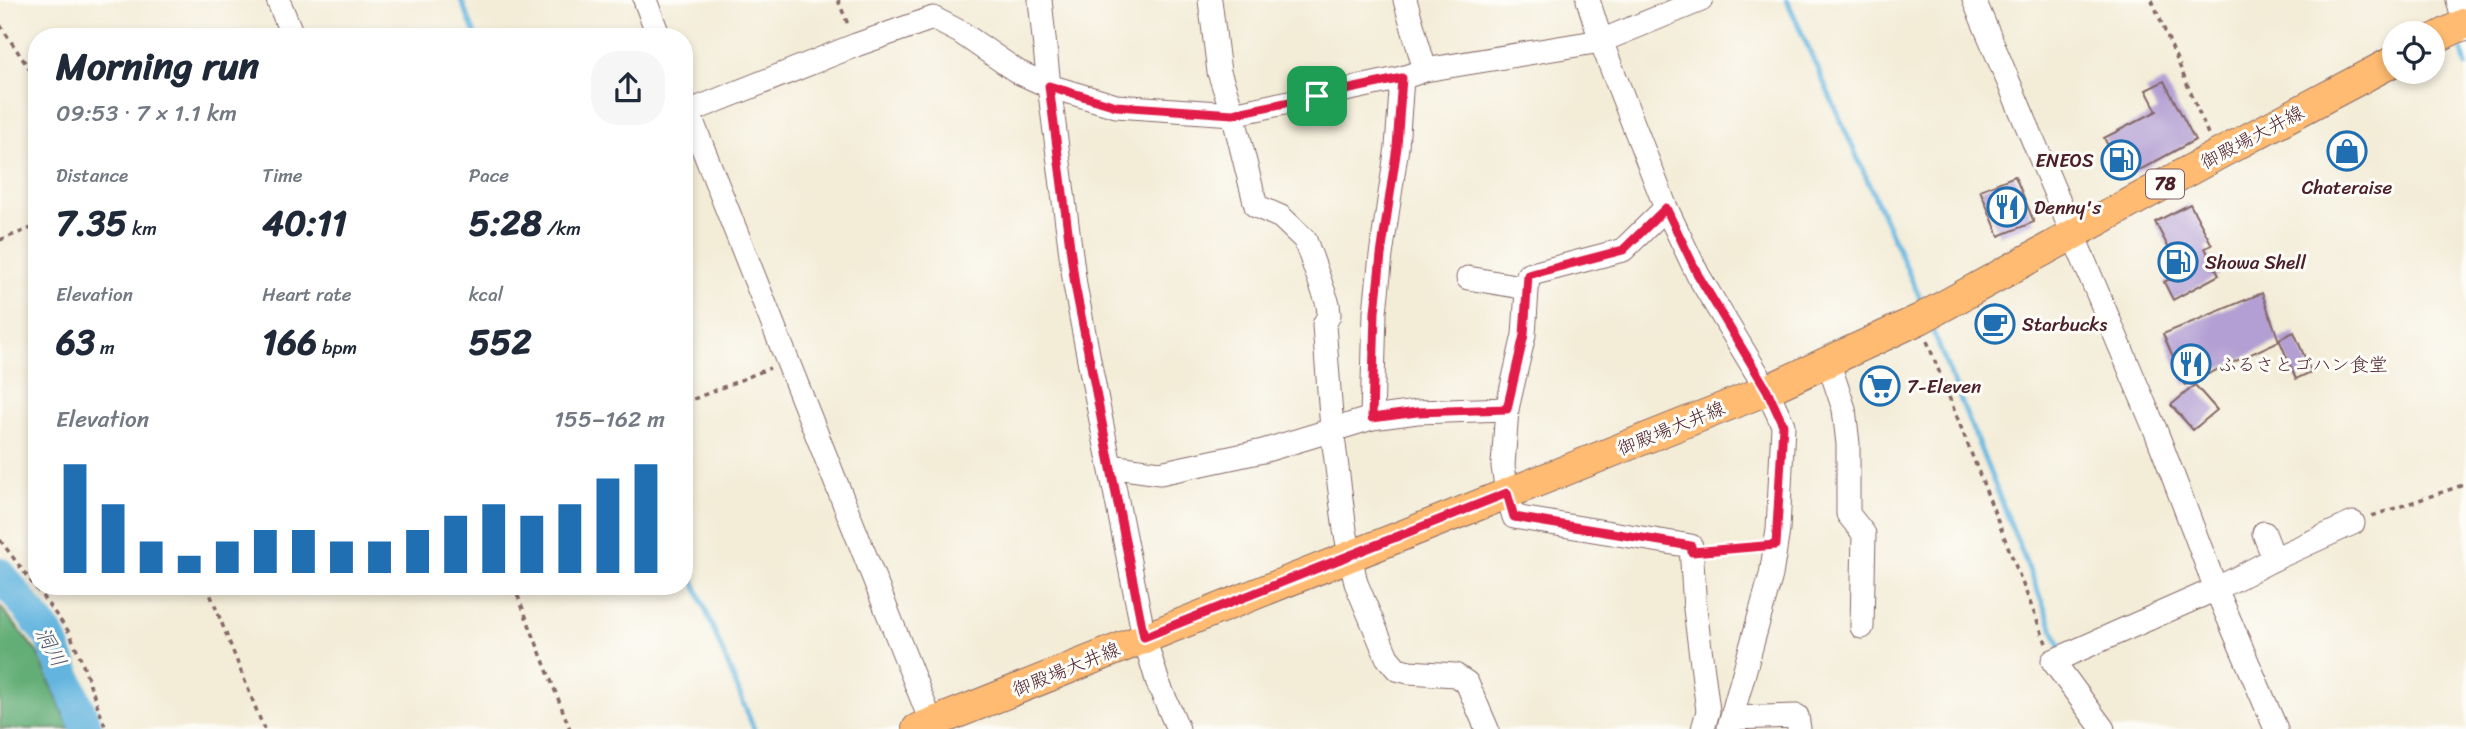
<!DOCTYPE html>
<html lang="en">
<head>
<meta charset="utf-8">
<style>
  :root { --surface:#fff; --page:#f6f6f7; --text:#1f2937; --muted:#747a83; --accent:#1f6fb2 }
  body { margin:0; font-family:Sriracha,"Klee One",sans-serif; background:var(--page); color:var(--text); height:100vh; display:flex; flex-direction:column; font-size:26px; white-space:nowrap }
  * { box-sizing:border-box; margin:0 }
  p { font-size:23px; color:var(--muted) }
  .icon { flex:none; width:38px; height:38px; fill:none; stroke:currentColor; stroke-width:2; stroke-linecap:round; stroke-linejoin:round }
  .map { position:relative; flex:1; overflow:hidden }
  .details { position:absolute; left:28px; top:28px; width:665px; height:567px; display:flex; flex-direction:column; background:var(--surface); border-radius:28px; box-shadow:0 4px 10px #0003 }
  .details>* { flex:none }
  .buttons { position:absolute; left:2382px; top:21px; display:grid; gap:14px }
  .buttons a { display:grid; place-items:center; width:63px; height:63px; border-radius:50%; background:var(--surface); box-shadow:0 4px 10px #0003; font-size:35px }
  .pin { position:absolute; display:grid; place-items:center; width:60px; height:60px; color:#fff; margin:-30px; border-radius:14px; box-shadow:0 4px 10px #0006 }
  .round { display:grid; place-items:center; flex:none; width:74px; height:74px; border-radius:28px; background:var(--page) }
  .overview { display:flex; align-items:center; justify-content:space-between; height:119px; padding:0 28px }
  h1 { font-size:38px; font-weight:800; line-height:52px }
  .metrics { display:grid; grid-template-columns:repeat(3,1fr); gap:10px; height:119px; padding:7px 28px }
  .metrics div { display:grid; align-content:center }
  .metrics b { font-size:35px; font-weight:800 }
  .metrics small { font-size:19px; font-weight:400 }
  .metrics p { font-size:19px }
  .chart { height:196px; padding:14px 28px }
  .chart p { display:flex; justify-content:space-between }
  .chart svg { width:100%; height:126px; margin-top:7px; stroke:var(--accent); stroke-width:6 }
  .map>svg:first-child { display:block }
</style>
</head>
<body>
<div class="map">
<svg width="2466" height="729" viewBox="0 0 2466 729">
  <rect width="100%" height="100%" fill="#fdfcf7"/>
  <filter id="ink" filterUnits="userSpaceOnUse"><feTurbulence type="fractalNoise" baseFrequency=".0143" numOctaves="2"/><feDisplacementMap in="SourceGraphic" scale="14" xChannelSelector="R" yChannelSelector="G"/><feConvolveMatrix kernelMatrix="1 2 1 2 8 2 1 2 1" color-interpolation-filters="sRGB"/></filter>
  <filter id="wash" filterUnits="userSpaceOnUse"><feTurbulence type="fractalNoise" baseFrequency=".00686" numOctaves="4" result="noise"/><feDisplacementMap in="SourceGraphic" scale="28" xChannelSelector="R" yChannelSelector="G"/><feGaussianBlur stdDeviation="1.57" result="paint"/><feColorMatrix in="noise" values="0 0 0 0 0 0 0 0 0 0 0 0 0 0 0 0 0 1.4 0 .05"/><feComposite in="paint" operator="in"/></filter>
  <g filter="url(#wash)">
    <rect width="100%" height="100%" fill="#f3ecd7"/>
    <polygon fill="#63ae77" stroke="#566651" stroke-width="2" points="0,606 37,652 70,729 0,729"/>
    <g fill="none" stroke-linecap="round" stroke-linejoin="round">
      <g stroke="#64b5df" stroke-width="5">
        <polyline points="461,0 476,37"/>
        <polyline points="1787,0 1923,305"/>
        <polyline points="2462,50 2466,66"/>
        <polyline points="1930,324 2061,649"/>
        <polyline points="684,557 754,729"/>
      </g>
      <polyline stroke="#64b5df" stroke-width="32" points="0,574 50,637 87,729"/>
    </g>
    <g id="blocks">
      <g fill="#b39fd3">
        <polygon points="2164,81 2195,140 2125,178 2104,138 2157,111 2146,90"/>
        <polygon points="2015,176 2034,222 1999,236 1980,190"/>
        <polygon points="2190,204 2212,245 2205,248 2219,275 2173,300 2164,282 2182,273 2155,222"/>
        <polygon points="2262,293 2279,341 2185,385 2163,334"/>
        <polygon points="2294,332 2311,372 2296,379 2279,339"/>
        <polygon points="2195,385 2217,410 2193,430 2171,405"/>
      </g>
    </g>
  </g>
  <g filter="url(#ink)">
    <use href="#blocks" fill-opacity="0" stroke="#856767" stroke-width="2"/>
    <g fill="none" stroke-linecap="round" stroke-linejoin="round">
      <g stroke="#856767" stroke-width="25">
        <g id="minor">
          <polyline points="278,0 293,37"/>
          <polyline points="645,0 659,37"/>
          <polyline points="1040,0 1049,86 1075,285 1090,365 1144,637 1158,683 1178,729"/>
          <polyline points="1210,0 1219,72 1233,114 1256,206 1281,217 1305,240 1328,304 1329,315 1324,325 1332,429 1345,530 1356,583 1387,657 1397,669 1409,672 1455,675 1467,683 1487,729"/>
          <polyline points="1405,0 1425,70"/>
          <polyline points="1588,0 1601,41 1666,208 1698,275 1767,390 1783,425 1778,530 1771,575 1729,727"/>
          <polyline points="1974,0 2157,434 2216,589 2276,729"/>
          <polyline points="2458,0 2466,30"/>
          <polyline points="684,101 934,729"/>
          <polyline points="688,112 856,45 933,18 960,32 1018,72 1049,86 1116,106 1233,114 1402,78 1425,70 1601,41 1701,0"/>
          <polyline points="1666,208 1623,250 1528,275 1524,335 1507,409 1503,466 1507,493 1514,517 1691,546 1695,609 1708,711 1703,729"/>
          <polyline points="1468,278 1527,288"/>
          <polyline points="1828,361 1844,409 1848,444 1848,514 1864,534 1862,627"/>
          <polyline points="1372,418 1375,312 1381,255 1397,147 1402,78"/>
          <polyline points="1110,466 1160,473 1263,451 1372,418 1417,412 1507,409"/>
          <polyline points="2264,533 2274,559"/>
          <polyline points="1733,718 1797,716 1799,729"/>
          <polyline points="2103,729 2053,661 2216,589 2274,559 2353,523"/>
        </g>
      </g>
      <g stroke="#856767" stroke-width="32">
        <g id="major">
          <polyline points="2432,40 2466,23"/>
          <polyline points="917,729 1767,390 1920,319 2217,155 2394,61"/>
        </g>
      </g>
      <g stroke="#856767" stroke-width="3.5" stroke-dasharray="5 5" stroke-linecap="butt">
        <polyline points="838,0 849,27"/>
        <polyline points="2152,0 2208,134"/>
        <polyline points="0,25 30,70 37,84"/>
        <polyline points="0,240 37,226"/>
        <polyline points="1927,341 2046,643"/>
        <polyline points="684,403 770,368"/>
        <polyline points="2372,516 2466,484"/>
        <polyline points="0,540 69,632 79,654 106,729"/>
        <polyline points="1711,550 1756,547"/>
        <polyline points="207,586 264,729"/>
        <polyline points="514,586 570,729"/>
      </g>
      <use href="#minor" stroke="#fff" stroke-width="23"/>
      <use href="#major" stroke="#febb71" stroke-width="30"/>
    </g>
  </g>
  <g fill="none" stroke-linecap="round" stroke-linejoin="round" filter="url(#ink)">
    <g stroke="#fff" stroke-width="14">
      <polygon id="route" points="1402,78 1397,147 1381,255 1375,312 1372,418 1417,412 1507,409 1524,335 1528,275 1623,250 1666,208 1698,275 1767,390 1783,425 1776,545 1692,552 1691,546 1514,517 1507,493 1144,637 1075,285 1049,86 1116,106 1233,114"/>
    </g>
    <use href="#route" stroke="#e11d48" stroke-width="9"/>
  </g>
  <defs>
    <g id="shop-ring" transform="scale(2.0125)"><circle r="9.5" fill="#fdfcf7" stroke="#1f6fb2" stroke-width="1.5"/><path d="M-5-2.5h2.3a2.7 3.5 0 0 1 5.4 0H5L5.5 6h-11ZM-1.5-2.5h3a1.5 2.3 0 0 0-3 0Z" fill="#1f6fb2"/></g>
    <g id="fuel-ring" transform="scale(2.0125)"><circle r="9.5" fill="#fdfcf7" stroke="#1f6fb2" stroke-width="1.5"/><path d="M-5.5-6h7V0h2V4h1.3V-2.5L3-4.5l.8-.8L6-3V5H2.5V1h-1V6h-7ZM-4.2-4.7v3.2H.2V-4.7Z" fill="#1f6fb2"/></g>
    <g id="restaurant-ring" transform="scale(2.0125)"><circle r="9.5" fill="#fdfcf7" stroke="#1f6fb2" stroke-width="1.5"/><path d="M-5-6h1v4h1v-4h1v4h1v-4h1v5L-1.5 .5V6h-2V.5L-5-1ZM5-6V6H3V1.5H1.5Q1.5-4 5-6Z" fill="#1f6fb2"/></g>
    <g id="cafe-ring" transform="scale(2.0125)"><circle r="9.5" fill="#fdfcf7" stroke="#1f6fb2" stroke-width="1.5"/><path d="M-5.5-4.5H6V0H3Q3 3.5 0 3.5H-2.5Q-5.5 3.5-5.5 0ZM3-3.2v2h1.7v-2ZM-6 4.5H4V6H-6Z" fill="#1f6fb2"/></g>
    <g id="supermarket-ring" transform="scale(2.0125)"><circle r="9.5" fill="#fdfcf7" stroke="#1f6fb2" stroke-width="1.5"/><path d="M-6-5.5h2.5l.6 2H6L4.5 2H-2.5L-4.4-4H-6ZM-1.5 3.2a1.3 1.3 0 1 0 .1 0ZM3 3.2a1.3 1.3 0 1 0 .1 0Z" fill="#1f6fb2"/></g>
  </defs>
  <g fill-rule="evenodd">
    <use href="#shop-ring" x="2347" y="151"/>
    <use href="#fuel-ring" x="2121" y="160"/>
    <use href="#restaurant-ring" x="2007" y="207"/>
    <use href="#fuel-ring" x="2178" y="262"/>
    <use href="#cafe-ring" x="1995" y="324"/>
    <use href="#restaurant-ring" x="2191" y="364"/>
    <use href="#supermarket-ring" x="1880" y="386"/>
  </g>
  <g text-anchor="middle" dominant-baseline="central" stroke-width="6" stroke-linejoin="round" paint-order="stroke">
    <rect fill="#fdfcf7" stroke="#806168" stroke-width="2" x="2146" y="169.5" width="38" height="29" rx="5"/>
    <g font-size="18" font-weight="bold" fill="#4a1f2b">
      <text x="2165" y="184">78</text>
    </g>
    <g font-size="19" fill="#4a1f2b" stroke="#fdfcf7">
      <text transform="translate(2252 137) rotate(-28)">御殿場大井線</text>
      <text transform="translate(1671 428) rotate(-22)">御殿場大井線</text>
      <text transform="translate(1066 669) rotate(-22)">御殿場大井線</text>
    </g>
    <g font-size="19" fill="#4a1f2b" stroke="#fdfcf7" text-anchor="start">
      <text x="2094" y="160" text-anchor="end">ENEOS</text>
      <text x="2347" y="187" text-anchor="middle">Chateraise</text>
      <text x="2034" y="207">Denny's</text>
      <text x="2205" y="262">Showa Shell</text>
      <text x="2022" y="324">Starbucks</text>
      <text x="2218" y="364">ふるさとゴハン食堂</text>
      <text x="1907" y="386">7-Eleven</text>
    </g>
    <g font-size="21" font-style="italic" fill="#545b73" stroke="#fdfcf7">
      <text transform="translate(51 647) rotate(62)">洞川</text>
    </g>
  </g>
</svg>
<div class="buttons">
<a><svg class="icon" aria-label="locate" viewBox="0 0 24 24"><circle cx="12" cy="12" r="6"/><path d="M12 2v4M12 18v4M2 12h4M18 12h4"/></svg></a>
</div>
<div class="pin" style="left:1317px;top:96px;background:#1e9e55"><svg class="icon" aria-label="arrive" viewBox="0 0 24 24"><path d="M6 21V4h12l-3 4 3 4H6"/></svg></div>
<section class="details">
<div class="overview"><div><h1>Morning run</h1><p>09:53 · 7 × 1.1 km</p></div><a class="round"><svg class="icon" aria-label="share" viewBox="0 0 24 24"><path d="M12 15V3M7 8l5-5 5 5M5 13v7h14v-7"/></svg></a></div>
<div class="metrics">
<div><p>Distance</p><b>7.35<small> km</small></b></div>
<div><p>Time</p><b>40:11</b></div>
<div><p>Pace</p><b>5:28<small> /km</small></b></div>
</div>
<div class="metrics">
<div><p>Elevation</p><b>63<small> m</small></b></div>
<div><p>Heart rate</p><b>166<small> bpm</small></b></div>
<div><p>kcal</p><b>552</b></div>
</div>
<div class="chart"><p><span>Elevation</span>155–162 m</p>
<svg viewBox="0 0 160 44" preserveAspectRatio="none"><path d="M5 44V6M15 44V20M25 44V33M35 44V38M45 44V33M55 44V29M65 44V29M75 44V33M85 44V33M95 44V29M105 44V24M115 44V20M125 44V24M135 44V20M145 44V11M155 44V6"/></svg>
</div>
</section>
</div>
</body>
</html>
